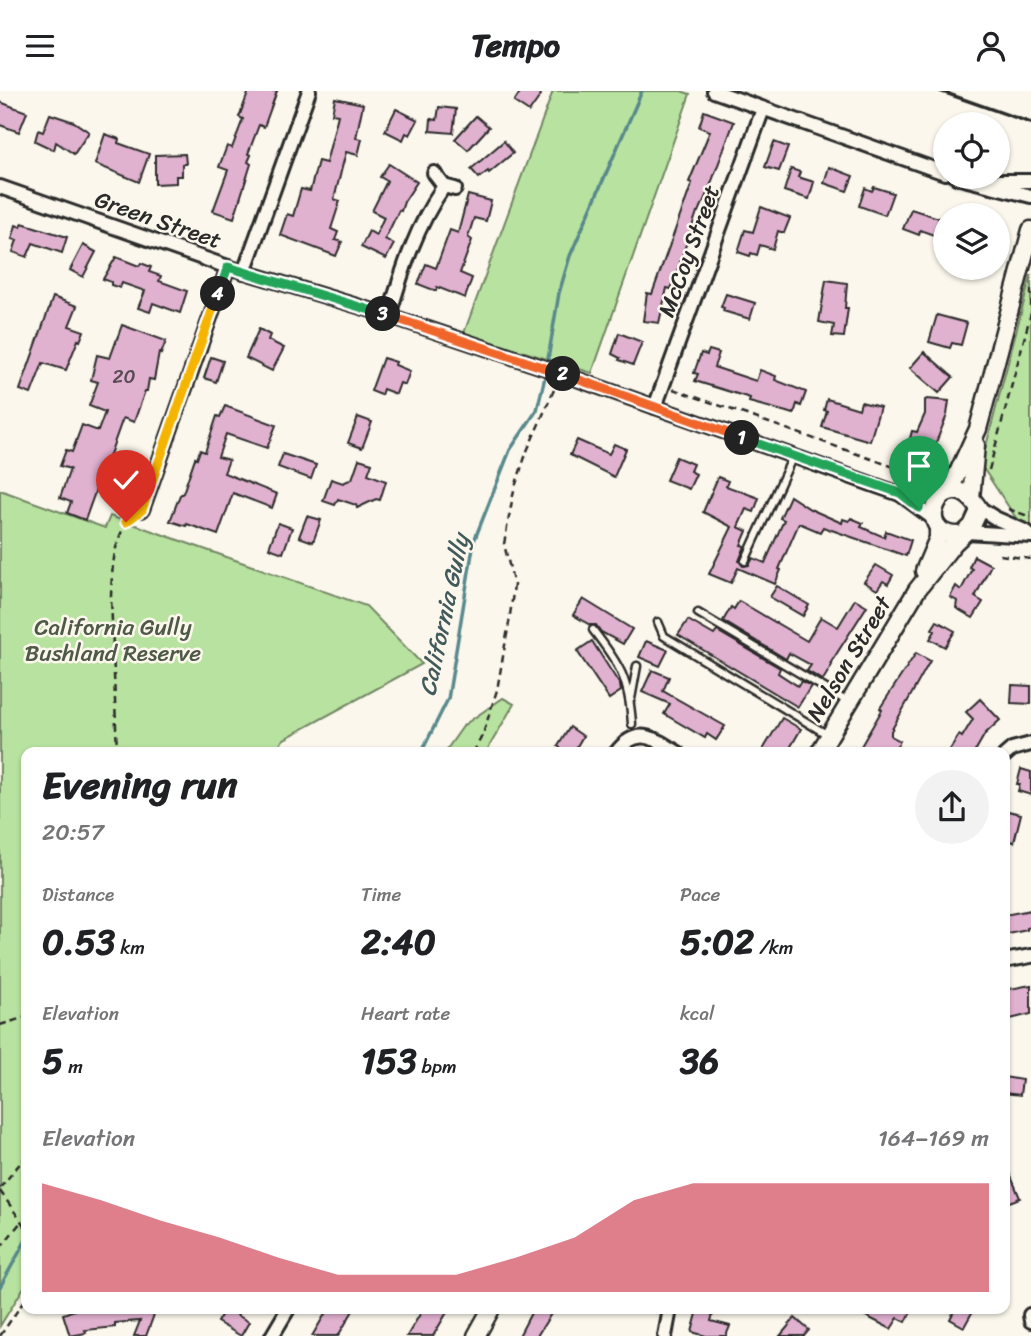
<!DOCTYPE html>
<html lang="en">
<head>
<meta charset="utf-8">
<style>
  :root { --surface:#fff; --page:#f2f2f2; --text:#202124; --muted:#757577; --accent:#d1495b }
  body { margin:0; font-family:Sriracha,sans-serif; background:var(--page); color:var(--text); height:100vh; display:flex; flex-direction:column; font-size:26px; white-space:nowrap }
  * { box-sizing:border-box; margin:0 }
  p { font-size:23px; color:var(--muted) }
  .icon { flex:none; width:38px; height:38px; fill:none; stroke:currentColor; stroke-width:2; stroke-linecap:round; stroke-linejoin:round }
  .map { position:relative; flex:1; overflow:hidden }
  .sheet { position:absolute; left:21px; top:656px; width:989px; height:567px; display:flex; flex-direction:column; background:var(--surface); border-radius:14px; box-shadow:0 2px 5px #0004 }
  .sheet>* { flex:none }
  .controls { position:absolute; left:933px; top:21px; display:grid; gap:14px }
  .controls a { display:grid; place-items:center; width:77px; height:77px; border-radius:50%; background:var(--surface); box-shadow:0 2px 5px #0004; font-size:35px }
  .pin { position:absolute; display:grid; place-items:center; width:60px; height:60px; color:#fff; margin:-72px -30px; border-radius:50% 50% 50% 0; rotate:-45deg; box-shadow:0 0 7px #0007 }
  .pin .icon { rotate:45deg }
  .km { position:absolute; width:35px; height:35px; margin:-18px; border-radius:50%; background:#222; color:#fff; font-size:19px; line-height:35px; text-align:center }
  .round { display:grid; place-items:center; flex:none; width:74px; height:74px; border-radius:37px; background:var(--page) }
  .headline { display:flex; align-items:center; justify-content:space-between; height:119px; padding:0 21px }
  h1 { font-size:38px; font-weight:700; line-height:52px }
  .metrics { display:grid; grid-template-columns:repeat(3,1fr); gap:10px; height:119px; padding:7px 21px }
  .metrics div { display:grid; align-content:center }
  .metrics b { font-size:35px; font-weight:700 }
  .metrics small { font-size:19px; font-weight:400 }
  .metrics p { font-size:19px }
  .chart { height:196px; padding:14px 21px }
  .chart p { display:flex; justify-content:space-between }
  .chart svg { width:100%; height:126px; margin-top:7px; fill:var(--accent); opacity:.7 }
  header { display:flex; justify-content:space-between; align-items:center; height:91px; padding:0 21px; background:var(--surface); font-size:32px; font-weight:700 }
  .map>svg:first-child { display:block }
</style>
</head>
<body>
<header><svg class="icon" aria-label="menu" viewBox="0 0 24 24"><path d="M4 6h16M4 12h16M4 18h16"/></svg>Tempo<svg class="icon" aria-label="person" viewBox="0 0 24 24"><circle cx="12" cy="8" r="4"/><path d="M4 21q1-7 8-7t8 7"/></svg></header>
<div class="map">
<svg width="1031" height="1245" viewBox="0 0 1031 1245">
  <rect width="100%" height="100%" fill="#fbf7ec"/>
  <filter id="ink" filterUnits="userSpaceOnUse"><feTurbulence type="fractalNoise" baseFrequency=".0143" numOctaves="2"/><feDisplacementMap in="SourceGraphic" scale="14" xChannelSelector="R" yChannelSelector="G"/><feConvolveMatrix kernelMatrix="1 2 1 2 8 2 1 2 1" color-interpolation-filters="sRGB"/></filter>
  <g filter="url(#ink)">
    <g fill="#b8e29f" stroke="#728665" stroke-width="2">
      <polygon points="553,0 681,0 690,3 592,282 464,242"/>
      <polygon points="1031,184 1031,434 1018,430 981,374"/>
      <polygon points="0,399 105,437 110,425 366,515 422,573 284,648 274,661 26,662 26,1193 0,1235"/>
      <polygon points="503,607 514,613 486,661 445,661 464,634"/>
    </g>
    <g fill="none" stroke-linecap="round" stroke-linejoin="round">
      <g stroke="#59898c" stroke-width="3.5">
        <polyline points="547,274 559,202 570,165 642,0"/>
        <polyline points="421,662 448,608 474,450 510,359 537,319 546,282"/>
        <polyline points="0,1196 26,1149"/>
      </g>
    </g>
    <g fill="#e1b1d0" stroke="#2b2b2b" stroke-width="2">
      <polygon points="249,0 277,0 264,36 259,34 248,63 251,64 248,71 251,73 234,127 213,120 228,79 219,76 227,55 232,57 243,28 239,26"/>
      <polygon points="521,0 536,0 541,4 529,21 514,11"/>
      <polygon points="335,7 363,13 356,47 362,48 358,64 346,61 334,108 340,110 331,138 338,141 335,149 342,151 336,165 280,144 287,123 293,125 301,98 310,100 318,70 326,72 338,24 332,23"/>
      <polygon points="0,11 27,21 19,41 0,34"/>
      <polygon points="439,16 456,18 453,42 430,40 431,28 437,29"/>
      <polygon points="396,18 418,29 410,44 406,42 403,49 385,40"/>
      <polygon points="704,20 734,31 709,98 699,121 697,121 671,198 667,197 659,232 643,230 647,202 652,203 692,92 689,91 710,40 699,36"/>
      <polygon points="50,23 74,31 89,41 74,63 56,51 54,59 35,50 38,39 43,41"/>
      <polygon points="476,25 489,36 468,59 455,48"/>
      <polygon points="105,43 119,48 118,52 149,63 139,91 95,73"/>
      <polygon points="504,50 513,62 489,82 488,80 479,87 471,78"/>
      <polygon points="774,51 788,56 779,80 765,76"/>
      <polygon points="185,63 186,73 182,73 182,85 176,85 176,92 155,93 155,64"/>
      <polygon points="389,73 417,91 404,111 401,120 399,119 385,148 394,153 386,168 361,156 369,140 376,144 384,126 372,120 387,90 380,86"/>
      <polygon points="829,76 853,85 847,100 824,92"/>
      <polygon points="791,78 800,81 798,86 814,91 809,108 784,100"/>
      <polygon points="874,96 893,102 885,124 859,115 865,97 872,100"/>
      <polygon points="468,104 491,110 486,130 474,127 468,146 472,149 460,182 472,187 465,207 437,196 436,200 418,193 426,173 436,177 450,139 458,142"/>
      <polygon points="761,116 790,127 784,142 778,140 773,158 760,154 757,164 751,162 750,165 738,161 745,139 753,141"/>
      <polygon points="911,118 945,129 945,148 920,139 919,144 903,138"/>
      <polygon points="22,132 67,146 62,162 33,152 27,166 13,161 17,149 12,148 16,134 21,136"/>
      <polygon points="83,154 96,161 83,186 70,179"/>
      <polygon points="116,166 139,175 141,172 151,176 149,181 161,185 159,190 187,200 180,222 153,212 150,221 138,217 145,200 122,192 120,197 111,194 111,191 103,188"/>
      <polygon points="826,189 847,192 845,217 848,217 844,246 832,245 834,234 819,231"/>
      <polygon points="726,203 755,212 750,228 723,220 724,217 721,216"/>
      <polygon points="53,206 77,215 69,235 84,240 80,250 78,249 66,279 43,272 31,303 20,299"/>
      <polygon points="937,224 967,232 961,254 952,252 950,257 929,251"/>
      <polygon points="122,234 166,250 161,263 159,262 154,289 149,288 147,300 145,300 134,331 123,327 108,369 115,374 102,395 98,393 85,429 67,422 71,411 60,407 70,378 60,375 66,359 72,361 82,334 98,340 105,321 89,315 98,291 91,289 97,264 110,267"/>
      <polygon points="259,238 270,244 268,249 284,257 272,280 246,267"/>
      <polygon points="619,242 642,251 633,274 619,269 620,267 612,263"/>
      <polygon points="709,259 719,262 714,276 756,290 760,279 776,285 775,289 806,301 801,315 797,313 794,323 749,311 750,307 695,290 698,283 694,282 701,262 707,264"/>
      <polygon points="924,261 953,286 939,302 910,277"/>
      <polygon points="211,266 223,270 216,291 204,287"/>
      <polygon points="383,267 396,271 395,274 410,280 405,294 400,292 396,303 383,298 381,304 371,300"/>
      <polygon points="827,308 859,318 861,311 880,316 870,350 822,336 827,320 824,319"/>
      <polygon points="927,308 949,310 947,324 935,354 940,356 937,367 918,362 916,372 904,370 912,340 917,341 925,323 925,309"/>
      <polygon points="225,315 276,334 267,357 226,343 218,366 229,369 224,382 277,403 272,417 233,402 218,444 187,433 186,435 170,430 180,404 183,402 195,367 197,368 200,359 205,361 217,325 220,326"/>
      <polygon points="358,326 372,331 362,357 348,352"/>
      <polygon points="577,349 609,363 614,353 626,358 614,386 570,364"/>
      <polygon points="283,363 316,374 311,388 278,376"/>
      <polygon points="676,366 693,373 690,380 696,383 689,398 666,389"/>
      <polygon points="359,368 372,372 368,383 386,390 380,409 376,408 357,417 356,414 338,408 335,414 323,410 331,388 343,392 352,388"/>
      <polygon points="718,386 728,390 726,395 759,407 754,421 746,418 738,436 747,440 741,454 745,455 739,470 743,475 749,474 753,467 765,472 784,429 780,427 790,405 810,418 842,432 843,428 849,430 851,427 863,432 861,436 884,446 886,440 911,449 906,465 823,436 820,441 799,432 779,478 781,479 775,493 738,477 731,492 709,483 732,436 703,421"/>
      <polygon points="307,425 321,429 313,451 299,446"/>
      <polygon points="278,432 292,437 283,462 269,457"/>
      <polygon points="974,465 991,474 975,506 983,511 973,527 956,517 957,510 950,506 956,495 961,499 972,478 969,476"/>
      <polygon points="876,474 893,484 888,493 883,490 877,499 864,491"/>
      <polygon points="777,495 809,514 803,525 770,506"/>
      <polygon points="583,508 632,538 623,553 601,541 596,534 590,534 573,524"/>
      <polygon points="855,508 867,515 830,573 832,574 823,589 807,580 811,574 789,562 786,568 723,530 731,516 734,518 739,510 807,550 821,526 838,536"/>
      <polygon points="688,529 714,544 717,540 780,577 778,582 798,595 801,590 811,595 798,616 678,544"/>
      <polygon points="937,530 955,540 945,556 930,548 935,540 932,538"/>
      <polygon points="592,550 620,594 621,600 609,608 577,560"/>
      <polygon points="646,550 668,559 660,575 639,566"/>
      <polygon points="916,562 930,570 891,640 891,645 900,650 893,662 857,662 882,619 880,617"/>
      <polygon points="652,579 669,586 663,600 725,635 716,649 707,643 705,647 664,623 670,613 642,601"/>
      <polygon points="1012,594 1031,595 1031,613 1011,612"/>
      <polygon points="980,608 1000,629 985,643 974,662 948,662 959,644 962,646 973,628 966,621"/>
      <polygon points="782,627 801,638 787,662 761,662"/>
      <polygon points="570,636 583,645 573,662 559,662 561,658 558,655"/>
      <polygon points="1021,678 1031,681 1031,704 1018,700 1020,693 1017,693"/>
      <polygon points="1004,719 1021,723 1014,751 1004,749"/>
      <polygon points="1031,819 1031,836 1027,837 1027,839 1004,844 1004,824"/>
      <polygon points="1031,894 1031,923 1010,928 1008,918 1004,919 1004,899"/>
      <polygon points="1004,986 1022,989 1020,1004 1004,1002"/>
      <polygon points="1004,1069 1020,1107 1004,1113"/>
      <polygon points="77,1218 148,1218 155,1221 146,1245 134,1245 140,1230 115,1232 115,1236 85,1239 86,1242 70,1245 63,1223"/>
      <polygon points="225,1218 241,1218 237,1224 249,1231 241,1245 217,1231"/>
      <polygon points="328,1218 354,1218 338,1245 312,1245"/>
      <polygon points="423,1218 449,1218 433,1245 407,1245"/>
      <polygon points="533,1218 554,1218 537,1245 519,1245"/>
      <polygon points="852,1218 906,1218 911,1221 906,1231 898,1227 891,1238"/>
      <polygon points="955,1218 974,1218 964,1236 950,1228"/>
      <polygon points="698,1219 713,1223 711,1230 730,1235 726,1245 706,1245 692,1241"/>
      <polygon points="795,1227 809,1239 804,1245 780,1245"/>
    </g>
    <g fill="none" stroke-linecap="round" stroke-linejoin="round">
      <g stroke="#2b2b2b" stroke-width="11">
        <g id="service">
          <polyline points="745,470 793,365"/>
          <polyline points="698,522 848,611"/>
          <polyline points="658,531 664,545 828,644"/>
          <path d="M593,539C620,574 629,588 632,633"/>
          <polyline points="631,608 637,575"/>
        </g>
      </g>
      <g stroke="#2b2b2b" stroke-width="18">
        <g id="minor">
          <polyline points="714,0 945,82"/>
          <polyline points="434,82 444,95 455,98"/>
          <polyline points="956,86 1031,105"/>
          <polyline points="985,90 1031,90"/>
          <polyline points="0,96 228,176 384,223 557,281 877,395 900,403 941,405"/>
          <polyline points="244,181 309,0"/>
          <path d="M389,225C402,179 417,134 444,95"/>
          <polyline points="655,316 763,18"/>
          <polyline points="900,403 934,428"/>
          <polyline points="978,416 995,427 1027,441"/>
          <polyline points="142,419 228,176"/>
          <polyline points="967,441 1031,445"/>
          <path d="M616,662C637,634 654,647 678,662"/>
          <polyline points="1004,665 1012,658 1031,653"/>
          <polyline points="1004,870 1031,865"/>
          <polyline points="1030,1224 1031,1230"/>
          <polyline points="272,1245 288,1218"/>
          <polyline points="665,1245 670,1218"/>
        </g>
      </g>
      <g stroke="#2b2b2b" stroke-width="21">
        <g id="tertiary">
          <polyline points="949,401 978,338 1031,139"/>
          <polyline points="971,407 976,354"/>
          <polyline points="924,480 938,447 938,436"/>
          <path d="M819,662L917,499L954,452L972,435L978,422V416C944,367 907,447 962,444"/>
          <polyline points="476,1245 491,1218"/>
        </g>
      </g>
      <g stroke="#2b2b2b" stroke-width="2.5" stroke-dasharray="7 5" stroke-linecap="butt">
        <polyline points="1031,198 1031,216"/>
        <polyline points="673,298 928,388"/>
        <polyline points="989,379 1031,222"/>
        <polyline points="1008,418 1031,426"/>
        <polyline points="1000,464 1031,468"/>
        <path d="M117,662L111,505C112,480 113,441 134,425"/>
        <polyline points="473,662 483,643 497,599 509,532 514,494 504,453 514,399 527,360 557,292"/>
        <polyline points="0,934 26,926"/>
        <polyline points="0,1097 26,1065"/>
        <polyline points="0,1100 26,1137"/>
        <polyline points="0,1157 21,1131"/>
        <polyline points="0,1245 26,1207"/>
      </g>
      <use href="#service" stroke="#fbf7ec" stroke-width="6"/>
      <use href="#minor" stroke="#fbf7ec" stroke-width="12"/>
      <use href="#tertiary" stroke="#fbf7ec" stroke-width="16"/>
      <polyline stroke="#2b2b2b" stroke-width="3.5" points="940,0 1031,32"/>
    </g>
  </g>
  <g fill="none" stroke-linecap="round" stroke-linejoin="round" filter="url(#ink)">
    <g stroke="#fff" stroke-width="14">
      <polyline id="split-1" points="742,347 900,402 919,417"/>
    </g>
    <g stroke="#fff" stroke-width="14">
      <polyline id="split-2" points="563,283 742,347"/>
    </g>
    <g stroke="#fff" stroke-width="14">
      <polyline id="split-3" points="383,223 563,283"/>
    </g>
    <g stroke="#fff" stroke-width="14">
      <polyline id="split-4" points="218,203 228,176 383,223"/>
    </g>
    <g stroke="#fff" stroke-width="14">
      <polyline id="split-5" points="155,382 218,203"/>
    </g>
    <g stroke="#fff" stroke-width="14">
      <polyline id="split-6" points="126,431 142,419 155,382"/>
    </g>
    <use href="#split-1" stroke="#22a559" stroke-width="9"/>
    <use href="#split-2" stroke="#f0652b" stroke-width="9"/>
    <use href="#split-3" stroke="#f0652b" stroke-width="9"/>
    <use href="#split-4" stroke="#22a559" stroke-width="9"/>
    <use href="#split-5" stroke="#f5b400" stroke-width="9"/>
    <use href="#split-6" stroke="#f5b400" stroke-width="9"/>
  </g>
  <g text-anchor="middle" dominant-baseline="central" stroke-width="5" stroke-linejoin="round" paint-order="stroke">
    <g font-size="19" fill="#584c54">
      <text x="124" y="285">20</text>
    </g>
    <g font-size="23" fill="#2b2b2b" stroke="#fbf7ec">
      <text transform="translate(158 129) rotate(19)">Green Street</text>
      <text transform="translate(689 160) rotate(-70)">McCoy Street</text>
      <text transform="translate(849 568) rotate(-59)">Nelson Street</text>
    </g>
    <g font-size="23" fill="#4e5948" stroke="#fbf7ec">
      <text x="113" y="536">California Gully<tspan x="113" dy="26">Bushland Reserve</tspan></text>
    </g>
    <g font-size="24" font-style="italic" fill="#425a5c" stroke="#fbf7ec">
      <text transform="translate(444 524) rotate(-78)">California Gully</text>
    </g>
  </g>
</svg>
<div class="controls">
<a><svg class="icon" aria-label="locate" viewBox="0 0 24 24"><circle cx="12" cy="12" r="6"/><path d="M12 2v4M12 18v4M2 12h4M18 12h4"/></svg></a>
<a><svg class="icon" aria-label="layers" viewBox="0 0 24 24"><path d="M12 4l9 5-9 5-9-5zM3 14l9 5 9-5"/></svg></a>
</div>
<div class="pin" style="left:919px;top:417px;background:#1e9e55"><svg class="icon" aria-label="arrive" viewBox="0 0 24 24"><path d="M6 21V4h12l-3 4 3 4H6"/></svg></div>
<div class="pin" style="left:126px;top:431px;background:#d93025"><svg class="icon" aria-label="check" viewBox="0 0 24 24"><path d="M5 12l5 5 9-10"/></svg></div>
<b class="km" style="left:742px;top:347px">1</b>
<b class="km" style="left:563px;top:283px">2</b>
<b class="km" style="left:383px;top:223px">3</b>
<b class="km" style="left:218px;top:203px">4</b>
<section class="sheet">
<div class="headline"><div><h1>Evening run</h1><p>20:57</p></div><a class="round"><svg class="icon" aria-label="share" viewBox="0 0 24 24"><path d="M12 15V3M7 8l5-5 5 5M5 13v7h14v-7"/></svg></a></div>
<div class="metrics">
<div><p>Distance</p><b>0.53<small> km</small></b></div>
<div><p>Time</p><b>2:40</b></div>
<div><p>Pace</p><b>5:02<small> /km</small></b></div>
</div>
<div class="metrics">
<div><p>Elevation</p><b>5<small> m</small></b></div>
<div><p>Heart rate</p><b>153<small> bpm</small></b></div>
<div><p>kcal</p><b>36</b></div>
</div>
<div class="chart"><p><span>Elevation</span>164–169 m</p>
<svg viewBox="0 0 160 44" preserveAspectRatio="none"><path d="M0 44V6L10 12L20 19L30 25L40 32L50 38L60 38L70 38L80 32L90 25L100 12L110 6L120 6L130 6L140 6L150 6L160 6V44z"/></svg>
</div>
</section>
</div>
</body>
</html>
